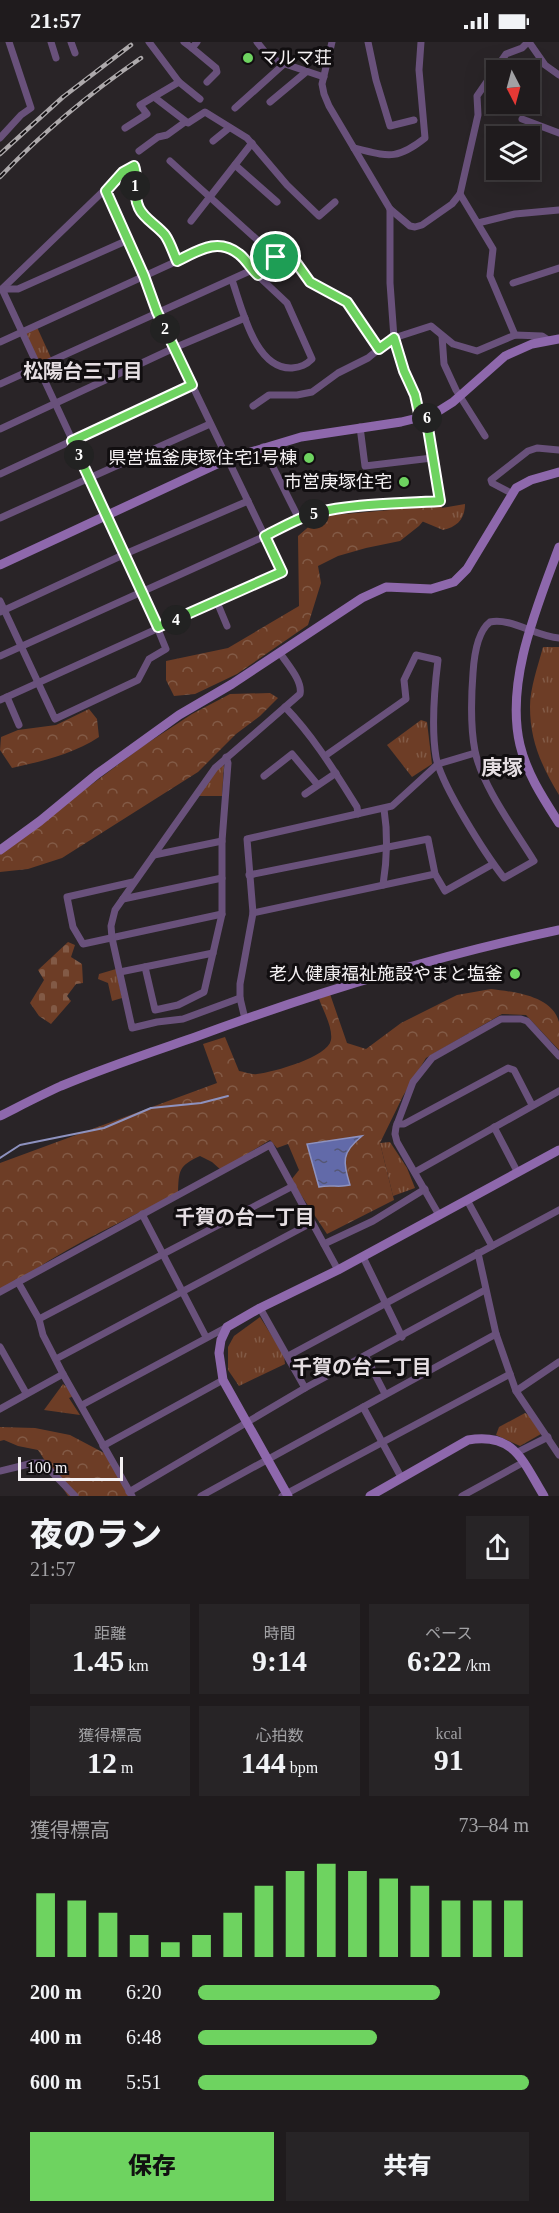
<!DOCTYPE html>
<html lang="ja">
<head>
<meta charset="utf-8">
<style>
  :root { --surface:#1f1b1d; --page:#272426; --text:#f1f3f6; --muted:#a1a1a4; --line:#3c393b; --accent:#6ed360 }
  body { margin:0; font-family:"Times New Roman","Noto Sans JP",serif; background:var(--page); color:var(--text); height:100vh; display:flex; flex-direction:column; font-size:22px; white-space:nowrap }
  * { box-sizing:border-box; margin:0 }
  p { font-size:20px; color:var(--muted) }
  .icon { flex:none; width:33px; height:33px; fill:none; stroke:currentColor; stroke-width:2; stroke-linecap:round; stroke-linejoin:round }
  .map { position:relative; height:1454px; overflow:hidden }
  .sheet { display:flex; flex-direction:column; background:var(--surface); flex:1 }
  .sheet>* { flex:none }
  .needle { width:39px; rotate:174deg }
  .controls { position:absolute; left:486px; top:18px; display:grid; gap:12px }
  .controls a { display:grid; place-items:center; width:54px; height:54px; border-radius:0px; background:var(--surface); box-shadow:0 6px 24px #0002,0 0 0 2px var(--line); font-size:30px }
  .scale { position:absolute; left:18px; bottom:15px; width:105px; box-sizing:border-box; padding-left:6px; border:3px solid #f5f1f3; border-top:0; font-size:16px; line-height:21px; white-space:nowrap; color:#f5f1f3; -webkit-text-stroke:4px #110e10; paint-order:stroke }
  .pin { position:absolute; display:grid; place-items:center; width:51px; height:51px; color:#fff; margin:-26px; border:3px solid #fff; border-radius:50%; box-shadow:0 2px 6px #0007 }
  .km { position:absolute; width:30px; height:30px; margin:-15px; border-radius:50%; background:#222; color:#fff; font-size:16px; line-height:30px; text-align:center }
  .round { display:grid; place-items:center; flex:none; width:63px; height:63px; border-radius:0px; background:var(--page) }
  .head { display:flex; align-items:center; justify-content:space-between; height:102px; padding:0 30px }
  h1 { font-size:33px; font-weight:800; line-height:45px }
  .metrics { display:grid; grid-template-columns:repeat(3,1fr); gap:9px; height:102px; padding:6px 30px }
  .metrics div { display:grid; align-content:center; border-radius:0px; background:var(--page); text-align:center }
  .metrics b { font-size:30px; font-weight:800 }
  .metrics small { font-size:16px; font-weight:400 }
  .metrics p { font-size:16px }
  .chart { height:168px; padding:12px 30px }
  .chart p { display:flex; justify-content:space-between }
  .chart svg { width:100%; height:108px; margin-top:6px; stroke:var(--accent); stroke-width:6 }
  .cta { display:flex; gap:12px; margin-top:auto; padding:12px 30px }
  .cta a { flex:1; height:69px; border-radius:0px; background:var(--accent); color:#111; font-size:24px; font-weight:800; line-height:69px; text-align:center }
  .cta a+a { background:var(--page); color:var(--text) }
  ul { padding:0 30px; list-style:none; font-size:20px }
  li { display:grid; grid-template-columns:96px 72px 1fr; align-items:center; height:45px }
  li i { height:15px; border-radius:8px; background:var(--accent) }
  .status { display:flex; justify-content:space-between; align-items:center; height:42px; padding:0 30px; background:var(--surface); direction:ltr }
  .status svg { height:16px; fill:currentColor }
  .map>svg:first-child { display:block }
</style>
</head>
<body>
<div class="status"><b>21:57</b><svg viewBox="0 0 49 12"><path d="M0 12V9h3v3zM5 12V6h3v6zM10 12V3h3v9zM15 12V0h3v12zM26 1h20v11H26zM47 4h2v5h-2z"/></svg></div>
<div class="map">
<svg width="559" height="1454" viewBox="0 0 559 1454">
  <defs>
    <pattern id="grass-tufts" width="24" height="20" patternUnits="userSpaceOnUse" patternTransform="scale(1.5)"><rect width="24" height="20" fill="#6d3d26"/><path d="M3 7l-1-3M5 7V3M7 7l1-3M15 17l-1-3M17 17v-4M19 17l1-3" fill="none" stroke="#825a46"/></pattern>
    <pattern id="forest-crowns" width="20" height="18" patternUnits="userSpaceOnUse" patternTransform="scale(1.5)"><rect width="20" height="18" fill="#6d3d26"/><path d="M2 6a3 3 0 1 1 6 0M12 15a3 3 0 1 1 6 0" fill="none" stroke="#825a46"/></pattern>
    <pattern id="cemetery-stones" width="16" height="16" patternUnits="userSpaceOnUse" patternTransform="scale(1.5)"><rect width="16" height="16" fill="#6d3d26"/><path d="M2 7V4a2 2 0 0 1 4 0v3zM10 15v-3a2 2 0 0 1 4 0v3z" fill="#825a46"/></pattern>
    <pattern id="water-ripples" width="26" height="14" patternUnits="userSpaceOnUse" patternTransform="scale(1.5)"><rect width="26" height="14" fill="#626aa9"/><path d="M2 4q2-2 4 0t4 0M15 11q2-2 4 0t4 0" fill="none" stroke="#555774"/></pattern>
  </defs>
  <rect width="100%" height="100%" fill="#292427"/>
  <g fill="url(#grass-tufts)">
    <polygon points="36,283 52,318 37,324 22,290"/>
    <path d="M440,459L442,466L465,462C465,477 457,485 443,488L388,465Z"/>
    <path d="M543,605H559V753C542,725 530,699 530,665C530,646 538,624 543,605Z"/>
    <polygon points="421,678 427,680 432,722 412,735 387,703"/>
    <polygon points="224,721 222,754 197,754 215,726"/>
    <polygon points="116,927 122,956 112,959 108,941 98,937 99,932"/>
    <polygon points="390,1100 407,1126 415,1146 393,1154 380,1101"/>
    <polygon points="260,1275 284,1313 285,1322 239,1344 228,1328 228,1305 234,1294"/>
    <polygon points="63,1342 76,1353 69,1356 80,1373 44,1368"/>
    <polygon points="525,1371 529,1373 541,1392 520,1404 496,1393 499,1385"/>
  </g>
  <g fill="url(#forest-crowns)">
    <polygon points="436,464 419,484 400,499 366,506 338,514 318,524 321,541 308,583 237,632 195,652 174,654 166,638 166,619 228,606 299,564 298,494 321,474"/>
    <polygon points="270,651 278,656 260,674 236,692 198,730 62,816 28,827 0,830 0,811 143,704 192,672 230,652"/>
    <path d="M89,667L97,677L99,695C73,712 43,719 12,726L0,708L1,695L18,688L56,683Z"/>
    <path d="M491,947C513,950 552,953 559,980C559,988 559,999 559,1008L526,973L502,972L426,1016L403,1054L380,1101L394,1158L327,1192L291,1138L299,1128L288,1102L277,1106L270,1098L221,1128L212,1120L200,1114C178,1124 179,1129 178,1151C118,1182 53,1210 0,1253V1121L217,1041L203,1002L225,995L239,1029C245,1030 252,1033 257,1032C274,1030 328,1015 331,998C333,986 323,968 319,957L330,952L347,1001L366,1007L401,981L457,953Z"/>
    <polygon points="0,1385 35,1386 70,1393 106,1412 126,1450 133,1454 68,1454 38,1408 18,1404 4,1398 0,1399"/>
  </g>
  <polygon fill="url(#cemetery-stones)" points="68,900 75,903 71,915 82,922 83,941 76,942 67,954 71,959 51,982 39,974 30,961 44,938 38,928"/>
  <path fill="url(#water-ripples)" stroke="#8e92bf" stroke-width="1.5" d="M362,1094C341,1111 343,1119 350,1143C337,1146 331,1142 319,1145L307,1102Z"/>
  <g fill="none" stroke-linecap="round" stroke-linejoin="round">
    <polyline stroke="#8e92bf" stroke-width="2" points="0,1116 20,1103 104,1086 151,1066 201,1061 228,1054"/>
    <g stroke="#69517b" stroke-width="7">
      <polyline points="51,0 56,16"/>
      <polyline points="71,0 75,11"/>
      <polyline points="184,0 192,6 197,0"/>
      <polyline points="257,0 269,15 279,20 324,35"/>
      <polyline points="332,0 322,42 324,52 329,64 390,167 410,184 415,185 422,183 452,162 460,152 478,73 477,54 506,12 522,6 528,0"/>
      <polyline points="368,0 376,38 390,84 414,78"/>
      <polyline points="529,0 545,23 559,33"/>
      <polyline points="192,6 216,26 217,30 207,40"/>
      <polyline points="179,40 200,57"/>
      <polyline points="154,55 188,81 205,70 247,96 287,143 319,174 335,160"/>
      <polyline points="270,60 306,30"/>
      <polyline points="235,66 284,22"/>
      <polyline points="522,77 559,91"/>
      <polyline points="125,86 147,72 140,63 179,40 149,0"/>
      <polyline points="0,96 21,73 31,66 9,0"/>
      <polyline points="213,99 229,86"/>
      <path d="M354,106C388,114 396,119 425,96L419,28L421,0"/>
      <polyline points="139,109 158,95 167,93 185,80"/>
      <polyline points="170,119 276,215"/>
      <polyline points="235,123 277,160"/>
      <polyline points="460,152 493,207 490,234 515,293"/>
      <polyline points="390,167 390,241 394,296 404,329 415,353 420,376"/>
      <polyline points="191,179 252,101"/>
      <polyline points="478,181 515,172 559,168"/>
      <polyline points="513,241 559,226"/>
      <path d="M2,247L123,130L134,124C139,137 132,152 139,166C144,177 157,183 165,193C170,200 173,210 177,219"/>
      <polyline points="442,294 444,322 456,348 485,394"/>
      <path d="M0,300L210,204L219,203L239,211L252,228L287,261L312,317C306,323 301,325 292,326C255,328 242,266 232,238"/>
      <polyline points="379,307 394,296 431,284 453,302 477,309 515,293 542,294 548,298"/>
      <polyline points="0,342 252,228"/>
      <polyline points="253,364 269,353 297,353 312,350 338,331 368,316 379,307 347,260 311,240 289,212 276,215 258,233"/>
      <polyline points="360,385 365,424 432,416"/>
      <polyline points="0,387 174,306 245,276"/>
      <polyline points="263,405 299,477"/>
      <polyline points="0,432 192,343"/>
      <polyline points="511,451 492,441 491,438 528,409 537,406 559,408"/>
      <polyline points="0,476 210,382"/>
      <polyline points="0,559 55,677 138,638 149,617 166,607 142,548 2,247 18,247 128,198"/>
      <polyline points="217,560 227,584"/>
      <polyline points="0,570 125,512 248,459"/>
      <path d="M0,614L265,494C281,486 297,475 315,471C355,461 399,462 440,459L426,374"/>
      <polyline points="7,655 19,683"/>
      <polyline points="0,658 282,530 157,270 144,234 106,149"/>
      <path d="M285,665C314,695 335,730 357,765L358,772"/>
      <path d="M325,714L406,657L404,638L416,613L438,618C434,650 431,684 436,715C441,743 486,813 504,836L534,819C515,788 482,744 475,709C470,683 471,657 473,631C474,615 477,590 490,580C510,575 537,595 559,596"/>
      <polyline points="264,734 292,712 317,742"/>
      <polyline points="305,752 336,731"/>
      <polyline points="154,813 222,799"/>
      <polyline points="249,833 428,797 435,832 445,849 493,822"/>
      <polyline points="133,840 67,855 73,885 83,902 222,872"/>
      <path d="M383,843C387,818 388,792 384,767"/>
      <polyline points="123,857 222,836"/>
      <polyline points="253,871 435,832"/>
      <polyline points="145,925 155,968 178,963 204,950 222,872 222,799 228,721 226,715"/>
      <polyline points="120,930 213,911"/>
      <path d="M240,956L183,977L157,980L132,986L112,896L111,884L115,868L215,726L300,652C303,639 287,622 280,611"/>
      <polyline points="245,977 240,956 240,942 253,871 247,797 392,764 438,722 475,711"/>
      <polyline points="397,1082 404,1082 508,1026 514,1028 532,1063"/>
      <polyline points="494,1085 518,1131"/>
      <polyline points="415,1130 559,1049"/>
      <polyline points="467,1158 492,1204"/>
      <polyline points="142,1172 206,1295"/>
      <polyline points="439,1173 397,1100 395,1092 396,1085 413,1040 432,1016 501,977 521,977 527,979 559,1014"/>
      <polyline points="324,1202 373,1179 425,1147"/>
      <polyline points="478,1211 496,1292 516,1349 559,1413"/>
      <polyline points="363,1215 402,1295"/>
      <polyline points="18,1240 39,1277 43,1293 63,1332 132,1454"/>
      <polyline points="0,1250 270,1103 338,1228"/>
      <polyline points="260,1266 305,1346"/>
      <polyline points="39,1277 293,1144"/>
      <polyline points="0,1305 26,1351"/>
      <polyline points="288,1314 559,1168"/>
      <polyline points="366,1315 385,1352"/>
      <polyline points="56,1317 311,1181"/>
      <polyline points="516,1349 559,1320"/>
      <polyline points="82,1363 227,1285"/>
      <polyline points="363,1365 401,1435"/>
      <polyline points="0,1367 63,1332"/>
      <polyline points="103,1404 223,1338"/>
      <polyline points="518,1410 548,1395"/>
      <polyline points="0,1429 33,1421 43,1421 75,1454"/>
      <polyline points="129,1450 305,1346 485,1248"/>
      <polyline points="201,1454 496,1292"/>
      <polyline points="282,1454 510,1332"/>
      <polyline points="462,1454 524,1420"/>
    </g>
    <g stroke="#8e68ac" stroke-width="9">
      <path d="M559,505C537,565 505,639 520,703C527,732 543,756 559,781"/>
      <polyline points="0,523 228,417 301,395 401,380 434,372 453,360 505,314 532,302 559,297"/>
      <polyline points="0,808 40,779 97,732 179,673 232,642 362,556 386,545 431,547 454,540 467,527 516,446 531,438 559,430"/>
      <path d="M0,1074C20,1064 41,1053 61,1044C106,1025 152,1010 198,994C315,951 436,914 559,888"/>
      <polyline points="288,1454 223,1338 219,1311 221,1298 227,1285 260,1266 338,1228 559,1108"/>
      <path d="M370,1454L468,1398C515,1390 523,1420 544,1454"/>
    </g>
    <g stroke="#ada9ab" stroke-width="4.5">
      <g id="rail">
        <polyline points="0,112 63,55 131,3"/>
        <path d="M0,135C43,90 90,51 141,16"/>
      </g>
    </g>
    <use href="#rail" stroke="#110e10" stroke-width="2" stroke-dasharray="7" stroke-linecap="butt"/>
  </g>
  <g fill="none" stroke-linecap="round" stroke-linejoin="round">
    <g stroke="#fff" stroke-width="12">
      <path id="route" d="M134,124C139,137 132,152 139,166C144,177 157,183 165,193C170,200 173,210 177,219C198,209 217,195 239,212C246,217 251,227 258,233L276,215L290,212L310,240L347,260L379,307L394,296L404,329L415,353L420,376L426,374L440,459C399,462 355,461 315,471C298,476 281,486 265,494L282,530L158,585L72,399L192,343L157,270L144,234L106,149L123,130Z"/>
    </g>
    <use href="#route" stroke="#6ed360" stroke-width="8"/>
  </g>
  <g fill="#6ed360" stroke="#110e10" stroke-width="2">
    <circle cx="248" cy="16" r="6"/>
    <circle cx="309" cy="416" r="6"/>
    <circle cx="404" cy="440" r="6"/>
    <circle cx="515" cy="932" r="6"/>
  </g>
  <g text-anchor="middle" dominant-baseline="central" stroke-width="6" stroke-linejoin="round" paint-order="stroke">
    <g font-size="18" fill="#f5f1f3" stroke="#110e10" text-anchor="end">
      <text x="260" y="16" text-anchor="start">マルマ荘</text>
      <text x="297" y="416">県営塩釜庚塚住宅1号棟</text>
      <text x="392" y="440">市営庚塚住宅</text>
      <text x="503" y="932">老人健康福祉施設やまと塩釜</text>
    </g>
    <g font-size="20" font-weight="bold" fill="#e5dee2" stroke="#110e10">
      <text x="83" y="329">松陽台三丁目</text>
      <text x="245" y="1175">千賀の台一丁目</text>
      <text x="362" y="1325">千賀の台二丁目</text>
    </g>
    <g font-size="21" font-weight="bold" fill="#e5dee2" stroke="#110e10">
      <text x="502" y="726">庚塚</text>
    </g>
  </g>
</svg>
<div class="controls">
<a><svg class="needle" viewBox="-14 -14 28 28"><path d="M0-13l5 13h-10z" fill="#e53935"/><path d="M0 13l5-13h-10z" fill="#a1a1a4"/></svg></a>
<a><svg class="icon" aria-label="layers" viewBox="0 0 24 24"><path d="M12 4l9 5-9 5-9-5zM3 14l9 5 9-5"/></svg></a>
</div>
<div class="scale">100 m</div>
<div class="pin" style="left:276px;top:215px;background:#1e9e55"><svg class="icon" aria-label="arrive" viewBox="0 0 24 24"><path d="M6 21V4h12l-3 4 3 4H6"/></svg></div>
<b class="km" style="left:135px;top:144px">1</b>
<b class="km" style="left:165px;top:287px">2</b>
<b class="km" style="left:79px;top:413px">3</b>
<b class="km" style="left:176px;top:578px">4</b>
<b class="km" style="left:314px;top:472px">5</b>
<b class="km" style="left:427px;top:376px">6</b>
</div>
<section class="sheet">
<div class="head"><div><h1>夜のラン</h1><p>21:57</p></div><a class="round"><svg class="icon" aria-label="share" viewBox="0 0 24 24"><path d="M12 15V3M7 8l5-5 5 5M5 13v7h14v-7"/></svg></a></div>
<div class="metrics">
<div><p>距離</p><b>1.45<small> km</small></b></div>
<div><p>時間</p><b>9:14</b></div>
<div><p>ペース</p><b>6:22<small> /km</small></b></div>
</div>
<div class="metrics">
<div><p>獲得標高</p><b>12<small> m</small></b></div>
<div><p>心拍数</p><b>144<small> bpm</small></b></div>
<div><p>kcal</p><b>91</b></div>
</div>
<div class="chart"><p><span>獲得標高</span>73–84 m</p>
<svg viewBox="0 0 160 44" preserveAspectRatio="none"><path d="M5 44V18M15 44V21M25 44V26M35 44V35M45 44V38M55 44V35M65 44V26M75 44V15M85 44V9M95 44V6M105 44V9M115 44V12M125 44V15M135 44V21M145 44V21M155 44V21"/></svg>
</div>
<ul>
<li><b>200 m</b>6:20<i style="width:73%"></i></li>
<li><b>400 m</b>6:48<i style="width:54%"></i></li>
<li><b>600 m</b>5:51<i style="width:100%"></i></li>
</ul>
<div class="cta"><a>保存</a><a>共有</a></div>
</section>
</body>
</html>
